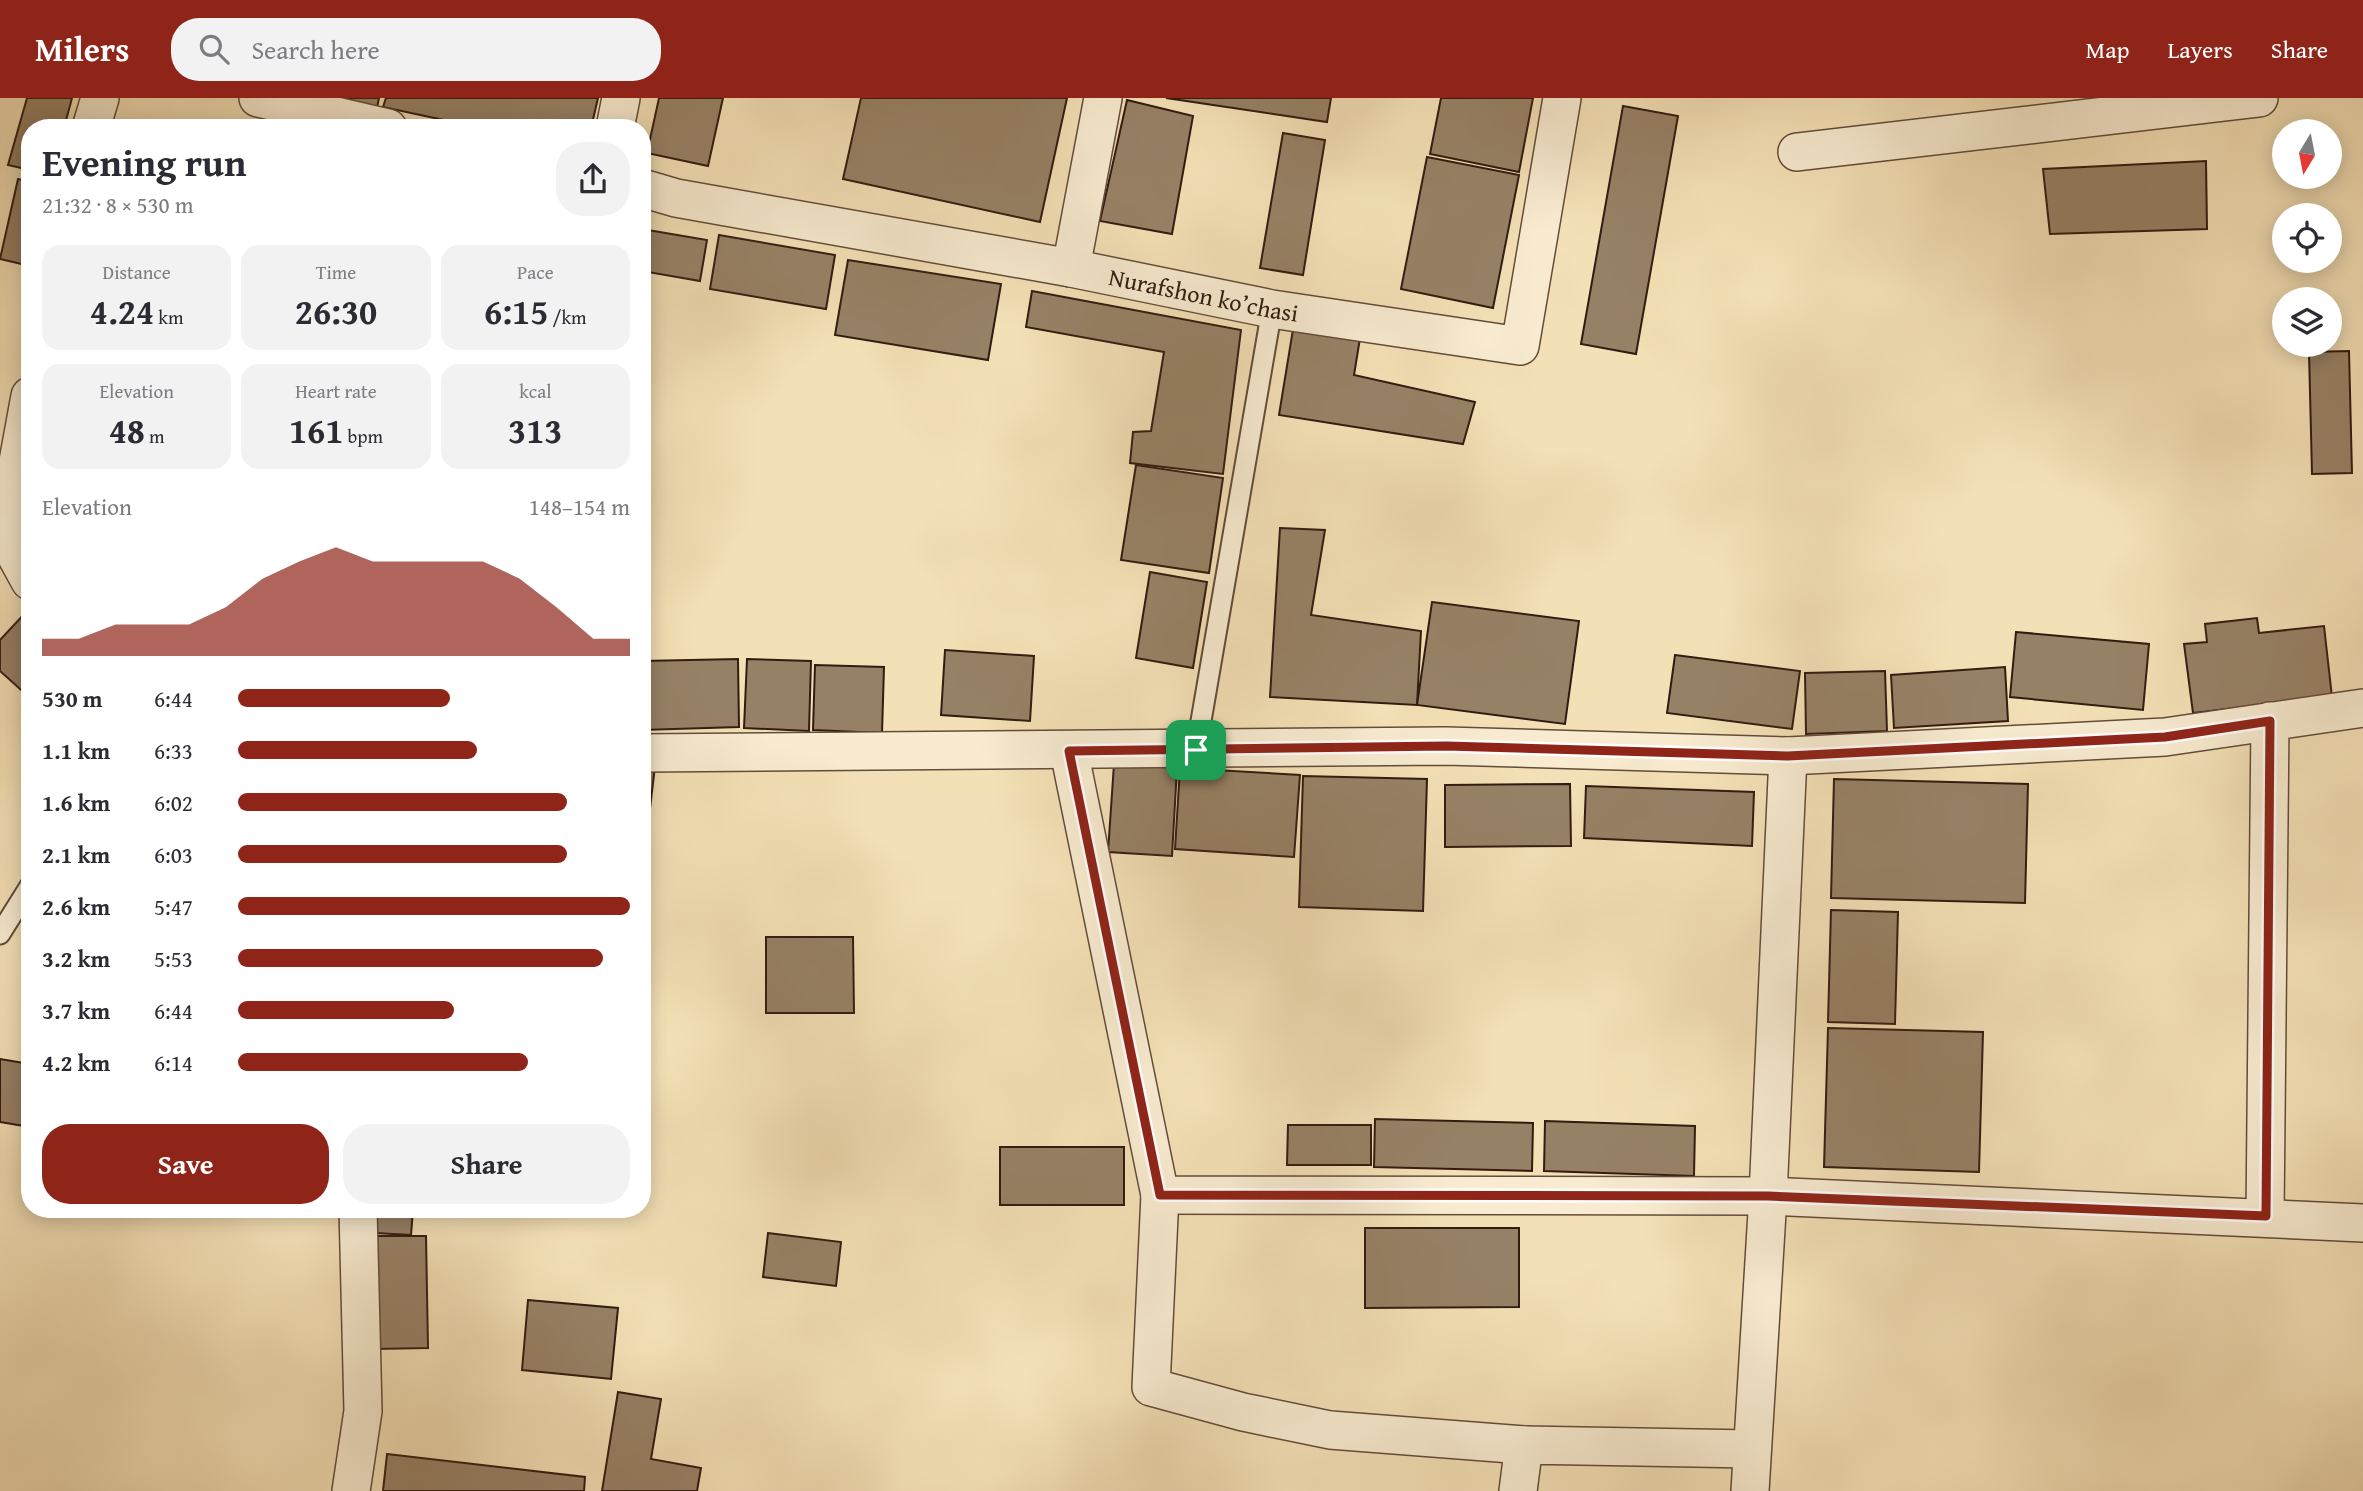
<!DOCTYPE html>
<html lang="en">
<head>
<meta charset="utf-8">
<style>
  :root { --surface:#fff; --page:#f2f2f3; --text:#2b2b33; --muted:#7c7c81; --accent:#8f2418 }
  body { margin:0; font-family:"Gentium Book Plus",serif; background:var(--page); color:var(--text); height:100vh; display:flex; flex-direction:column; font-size:26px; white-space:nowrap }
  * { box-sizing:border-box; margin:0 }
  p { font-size:23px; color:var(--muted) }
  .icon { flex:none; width:38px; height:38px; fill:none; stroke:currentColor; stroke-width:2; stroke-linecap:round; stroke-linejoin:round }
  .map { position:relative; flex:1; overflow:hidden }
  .sheet { position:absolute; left:21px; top:21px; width:630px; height:1099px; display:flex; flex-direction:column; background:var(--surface); border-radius:28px; box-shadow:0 4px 18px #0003 }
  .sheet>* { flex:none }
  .needle { width:46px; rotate:190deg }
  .buttons { position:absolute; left:2272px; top:21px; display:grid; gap:14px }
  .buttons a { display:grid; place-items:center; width:70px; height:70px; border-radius:50%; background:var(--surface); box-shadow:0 4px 18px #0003; font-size:35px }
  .pin { position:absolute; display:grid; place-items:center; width:60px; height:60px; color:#fff; margin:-30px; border-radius:14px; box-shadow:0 4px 10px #0006 }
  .round { display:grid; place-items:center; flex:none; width:74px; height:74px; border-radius:28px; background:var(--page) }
  .head { display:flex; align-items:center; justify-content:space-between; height:119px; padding:0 21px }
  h1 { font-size:38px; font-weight:700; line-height:52px }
  .stats { display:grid; grid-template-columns:repeat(3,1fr); gap:10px; height:119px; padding:7px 21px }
  .stats div { display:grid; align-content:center; border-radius:18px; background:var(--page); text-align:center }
  .stats b { font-size:35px; font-weight:700 }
  .stats small { font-size:19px; font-weight:400 }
  .stats p { font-size:19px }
  .chart { height:196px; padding:14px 21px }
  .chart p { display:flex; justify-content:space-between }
  .chart svg { width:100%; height:126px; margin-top:7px; fill:var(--accent); opacity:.7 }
  .cta { display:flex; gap:14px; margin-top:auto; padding:14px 21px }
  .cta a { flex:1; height:80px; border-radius:28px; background:var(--accent); color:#fff; font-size:28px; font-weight:700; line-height:80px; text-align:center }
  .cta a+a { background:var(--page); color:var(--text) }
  ul { padding:0 21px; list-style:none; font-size:23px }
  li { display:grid; grid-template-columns:112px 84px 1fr; align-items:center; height:52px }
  li i { height:18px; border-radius:9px; background:var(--accent) }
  header { display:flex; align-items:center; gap:42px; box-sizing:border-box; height:98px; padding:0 35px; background:var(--accent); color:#fff }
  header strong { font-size:33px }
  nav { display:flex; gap:38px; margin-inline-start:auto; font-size:24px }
  .search { width:490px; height:63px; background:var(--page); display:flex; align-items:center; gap:18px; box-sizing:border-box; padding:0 24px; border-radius:28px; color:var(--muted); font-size:26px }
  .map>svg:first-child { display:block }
</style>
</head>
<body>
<header>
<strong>Milers</strong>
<div class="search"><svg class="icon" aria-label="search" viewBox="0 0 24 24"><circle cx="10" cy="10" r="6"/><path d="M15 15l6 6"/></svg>Search here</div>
<nav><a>Map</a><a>Layers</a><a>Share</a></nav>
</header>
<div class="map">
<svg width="2363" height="1393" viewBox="0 0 2363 1393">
  <rect width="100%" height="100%" fill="#f4e0b6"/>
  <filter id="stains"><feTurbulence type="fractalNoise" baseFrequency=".00286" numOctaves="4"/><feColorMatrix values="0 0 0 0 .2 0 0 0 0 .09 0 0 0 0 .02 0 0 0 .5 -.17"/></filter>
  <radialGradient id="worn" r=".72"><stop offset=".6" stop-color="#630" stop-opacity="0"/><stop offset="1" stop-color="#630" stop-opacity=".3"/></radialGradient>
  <g fill="#978166" stroke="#321b10" stroke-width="2">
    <polygon points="27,0 72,0 64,30 30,30 30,72 8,67"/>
    <polygon points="332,0 379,0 377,10"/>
    <polygon points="386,0 598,0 591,30 481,30 383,9"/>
    <polygon points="659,0 723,0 708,68 647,55"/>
    <polygon points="861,0 1067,0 1040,124 843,81"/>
    <polygon points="1166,0 1331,0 1327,24"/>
    <polygon points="1441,0 1533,0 1519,74 1430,56"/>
    <polygon points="1127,2 1193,18 1172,136 1100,123"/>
    <polygon points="1623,8 1678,18 1636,256 1581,246"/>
    <polygon points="1283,35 1325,42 1303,177 1260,170"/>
    <polygon points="1427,59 1519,77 1493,210 1401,191"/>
    <polygon points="2206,63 2207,131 2050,136 2043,71"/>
    <polygon points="18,81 30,84 30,168 0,161"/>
    <polygon points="642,131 707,142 700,183 642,173"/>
    <polygon points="719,137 835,157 826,211 710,191"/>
    <polygon points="848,162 1001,186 988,262 835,237"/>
    <polygon points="1032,193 1241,232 1223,376 1130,365 1133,334 1151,333 1164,254 1026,229"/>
    <polygon points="1295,219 1362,228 1354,277 1475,304 1463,346 1279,317"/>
    <polygon points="2349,253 2352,375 2312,376 2309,254"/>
    <polygon points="1136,367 1223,380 1209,475 1121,462"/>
    <polygon points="1280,430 1325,432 1311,517 1421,533 1417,607 1270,599"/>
    <polygon points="1150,474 1207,484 1193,570 1136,560"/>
    <polygon points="1432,504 1579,523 1565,626 1417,607"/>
    <polygon points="26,514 30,517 30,600 0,573 0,542"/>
    <polygon points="2257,520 2259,535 2324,528 2332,599 2193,615 2184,546 2207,544 2205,526"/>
    <polygon points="2016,534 2149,546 2143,612 2010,599"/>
    <polygon points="945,552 1034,558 1030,623 941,617"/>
    <polygon points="1675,557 1800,573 1792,631 1667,615"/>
    <polygon points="738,561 739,629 642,632 642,563"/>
    <polygon points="747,561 811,563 809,633 744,630"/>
    <polygon points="815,567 884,569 882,635 813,632"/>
    <polygon points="2005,569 2008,623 1894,630 1891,577"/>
    <polygon points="1885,573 1887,633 1806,636 1805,575"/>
    <polygon points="1114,666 1177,670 1172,758 1108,754"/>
    <polygon points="642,668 655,668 649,719 642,719"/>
    <polygon points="1180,670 1300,677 1294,759 1175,751"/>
    <polygon points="1303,678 1427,681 1423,813 1299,809"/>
    <polygon points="1834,681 2028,686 2025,805 1831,800"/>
    <polygon points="1570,686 1571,748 1445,749 1445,687"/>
    <polygon points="1586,688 1754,694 1752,748 1584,740"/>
    <polygon points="1831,812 1898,814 1895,926 1828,924"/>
    <polygon points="766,839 853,839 854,915 766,915"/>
    <polygon points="1828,930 1983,934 1979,1074 1824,1069"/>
    <polygon points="0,961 30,966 30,1029 0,1024"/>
    <polygon points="1375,1021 1533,1025 1532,1073 1374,1069"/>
    <polygon points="1545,1023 1695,1028 1694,1078 1544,1073"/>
    <polygon points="1288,1027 1371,1027 1371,1067 1287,1067"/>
    <rect x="1000" y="1049" width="124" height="58"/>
    <polygon points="377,1111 413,1111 411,1137 375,1135"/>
    <polygon points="1365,1130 1519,1130 1519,1209 1365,1210"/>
    <polygon points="768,1135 841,1144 836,1188 763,1179"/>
    <polygon points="375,1138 426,1138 428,1250 375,1251"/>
    <polygon points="528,1202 618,1210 611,1281 522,1272"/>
    <polygon points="618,1294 661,1301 651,1361 701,1370 697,1393 602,1393"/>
    <polygon points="387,1356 585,1379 584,1393 383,1393"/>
  </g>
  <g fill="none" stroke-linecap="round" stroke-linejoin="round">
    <g stroke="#624c3a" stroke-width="23">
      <g id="lane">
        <polyline points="1196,652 1272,211"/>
        <polyline points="0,836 30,788"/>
      </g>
    </g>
    <g stroke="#624c3a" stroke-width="40">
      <g id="street">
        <polyline points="258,0 388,30"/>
        <polyline points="91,30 100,0"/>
        <polyline points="615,30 621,0"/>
        <polyline points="1797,54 2259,0"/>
        <path id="s1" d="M642,90L676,100L1071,170L1272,211L1520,248L1562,0"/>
        <polyline points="1071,170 1103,0"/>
        <polyline points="30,298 13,391 13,452 30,483"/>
        <polyline points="1069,653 1160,1097 1768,1098 2363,1125"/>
        <polyline points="642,655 1446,648 1788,658 2165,639 2363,610"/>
        <polyline points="1160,1097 1151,1289 1243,1314 1330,1332 1524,1347"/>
        <polyline points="2265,1118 2270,623"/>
        <polyline points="351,1393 363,1313 358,1111"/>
        <polyline points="1518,1393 1524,1347 1752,1351"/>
        <polyline points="1750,1393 1768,1098 1788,658"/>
      </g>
    </g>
    <use href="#lane" stroke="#f8ebd0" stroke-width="19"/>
    <use href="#street" stroke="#f8ebd0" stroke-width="37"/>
  </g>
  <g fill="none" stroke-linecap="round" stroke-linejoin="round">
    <g stroke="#fff" stroke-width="14">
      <polygon id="route" points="2270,623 2266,1118 1768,1098 1160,1097 1069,653 1446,648 1788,658 2165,639"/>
    </g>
    <use href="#route" stroke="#8f2418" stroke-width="9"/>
  </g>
  <g text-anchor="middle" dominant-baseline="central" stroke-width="5" stroke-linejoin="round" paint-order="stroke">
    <g font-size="24" fill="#321b10" stroke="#f8ebd0">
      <text stroke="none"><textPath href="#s1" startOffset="572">Nurafshon ko’chasi</textPath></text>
    </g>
  </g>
  <rect width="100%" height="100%" filter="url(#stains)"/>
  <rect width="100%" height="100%" fill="url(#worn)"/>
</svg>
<div class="buttons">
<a><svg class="needle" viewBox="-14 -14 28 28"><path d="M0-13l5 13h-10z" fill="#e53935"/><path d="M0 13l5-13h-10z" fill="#7c7c81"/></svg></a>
<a><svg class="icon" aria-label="locate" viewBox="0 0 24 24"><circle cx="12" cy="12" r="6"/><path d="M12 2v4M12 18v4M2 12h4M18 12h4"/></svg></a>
<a><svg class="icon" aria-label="layers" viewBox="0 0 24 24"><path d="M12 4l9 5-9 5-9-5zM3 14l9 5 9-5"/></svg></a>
</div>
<div class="pin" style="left:1196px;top:652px;background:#1e9e55"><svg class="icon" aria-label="arrive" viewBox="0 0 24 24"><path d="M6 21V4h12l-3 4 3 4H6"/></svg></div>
<section class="sheet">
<div class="head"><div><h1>Evening run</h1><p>21:32 · 8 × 530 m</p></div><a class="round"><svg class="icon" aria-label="share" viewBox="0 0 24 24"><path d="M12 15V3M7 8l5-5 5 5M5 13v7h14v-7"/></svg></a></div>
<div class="stats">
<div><p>Distance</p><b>4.24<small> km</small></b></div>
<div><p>Time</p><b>26:30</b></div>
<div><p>Pace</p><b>6:15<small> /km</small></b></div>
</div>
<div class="stats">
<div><p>Elevation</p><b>48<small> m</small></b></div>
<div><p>Heart rate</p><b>161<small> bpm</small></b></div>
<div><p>kcal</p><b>313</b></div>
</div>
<div class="chart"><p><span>Elevation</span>148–154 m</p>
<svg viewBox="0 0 160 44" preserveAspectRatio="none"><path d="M0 44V38L10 38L20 33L30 33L40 33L50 27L60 17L70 11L80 6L90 11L100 11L110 11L120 11L130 17L140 27L150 38L160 38V44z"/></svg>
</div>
<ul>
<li><b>530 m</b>6:44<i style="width:54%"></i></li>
<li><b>1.1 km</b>6:33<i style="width:61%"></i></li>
<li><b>1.6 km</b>6:02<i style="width:84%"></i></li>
<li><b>2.1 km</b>6:03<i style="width:84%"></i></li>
<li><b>2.6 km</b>5:47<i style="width:100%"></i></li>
<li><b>3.2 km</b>5:53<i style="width:93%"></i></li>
<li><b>3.7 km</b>6:44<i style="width:55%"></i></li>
<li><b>4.2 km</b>6:14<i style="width:74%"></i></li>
</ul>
<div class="cta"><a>Save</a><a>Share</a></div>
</section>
</div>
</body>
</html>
